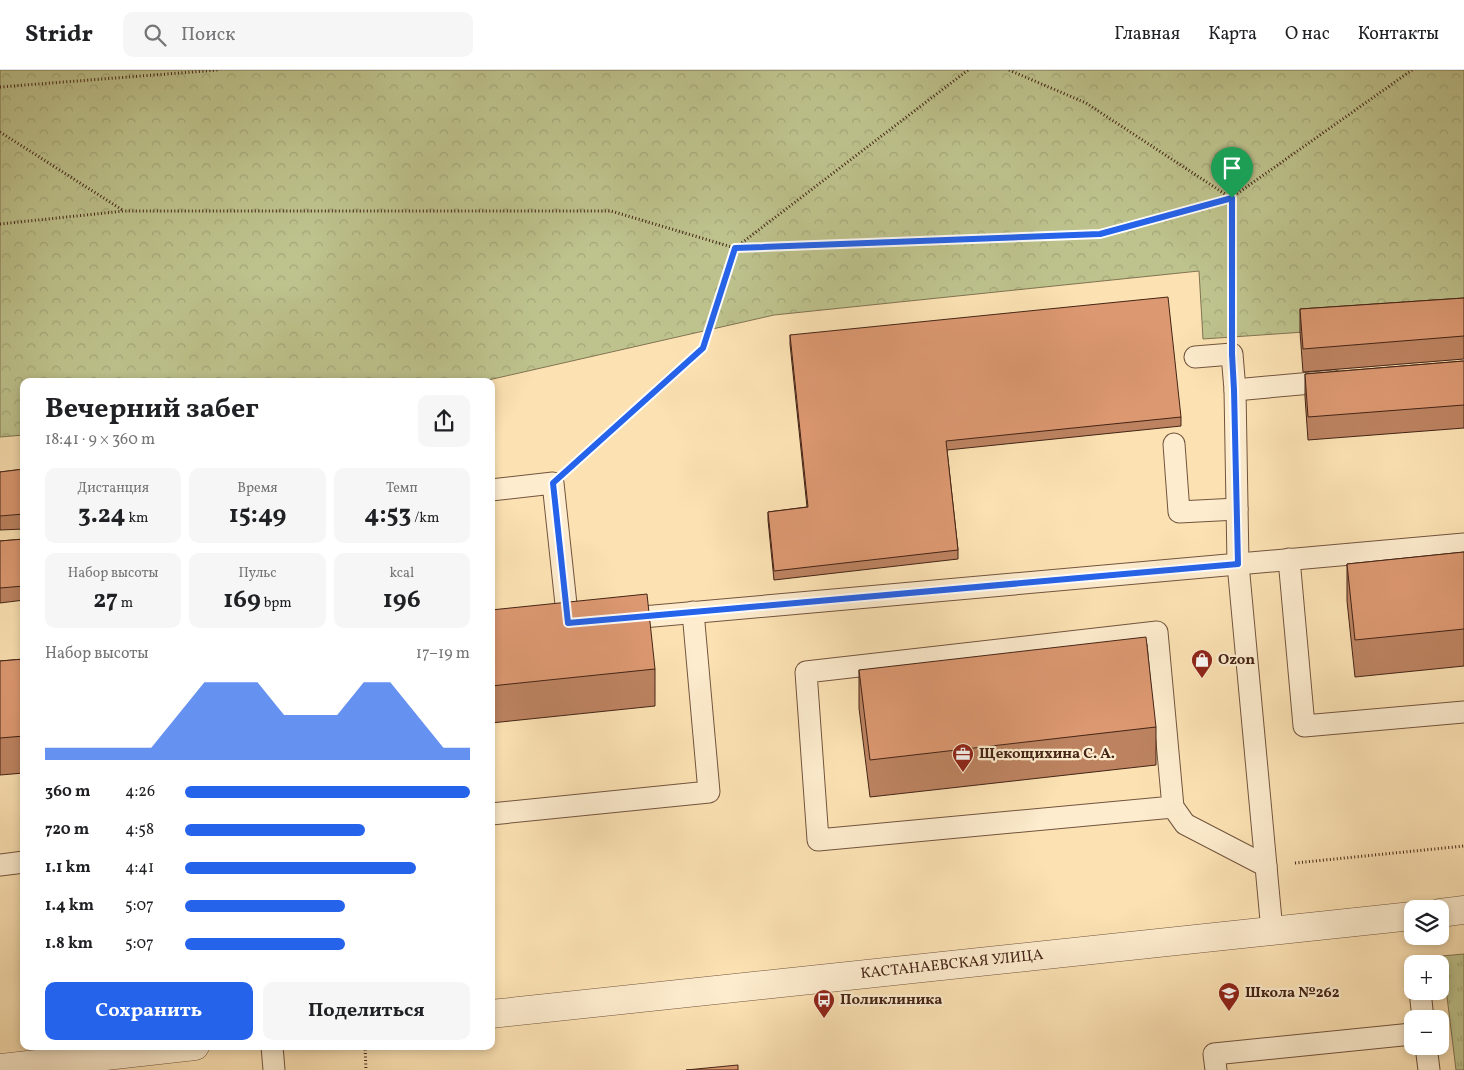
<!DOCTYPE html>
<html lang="ru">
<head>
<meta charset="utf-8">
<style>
  :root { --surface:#fff; --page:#f6f6f6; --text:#202124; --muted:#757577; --line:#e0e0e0; --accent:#2563eb }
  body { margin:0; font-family:Vollkorn,serif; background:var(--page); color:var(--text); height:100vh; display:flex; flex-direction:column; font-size:19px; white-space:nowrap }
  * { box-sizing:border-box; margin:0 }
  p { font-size:16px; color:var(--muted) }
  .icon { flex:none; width:28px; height:28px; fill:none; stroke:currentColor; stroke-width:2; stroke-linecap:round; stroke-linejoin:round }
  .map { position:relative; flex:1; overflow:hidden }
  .details { position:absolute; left:20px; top:308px; width:475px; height:672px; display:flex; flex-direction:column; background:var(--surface); border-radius:10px; box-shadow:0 2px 8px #0003 }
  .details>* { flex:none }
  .controls { position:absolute; left:1404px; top:830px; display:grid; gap:10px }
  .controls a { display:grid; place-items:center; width:45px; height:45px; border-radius:10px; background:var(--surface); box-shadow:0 2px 8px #0003; font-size:25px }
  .pin { position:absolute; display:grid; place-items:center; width:42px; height:42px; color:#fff; margin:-51px -21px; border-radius:50% 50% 50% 0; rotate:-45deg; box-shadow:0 0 5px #0007 }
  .pin .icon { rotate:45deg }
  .round { display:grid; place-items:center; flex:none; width:52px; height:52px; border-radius:10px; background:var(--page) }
  .headline { display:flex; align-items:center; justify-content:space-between; height:85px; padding:0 25px }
  h1 { font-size:28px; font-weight:700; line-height:38px }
  .stats { display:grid; grid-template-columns:repeat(3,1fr); gap:8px; height:85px; padding:5px 25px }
  .stats div { display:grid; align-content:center; border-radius:10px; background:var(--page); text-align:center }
  .stats b { font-size:25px; font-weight:700 }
  .stats small { font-size:14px; font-weight:400 }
  .stats p { font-size:14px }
  .chart { height:140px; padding:10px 25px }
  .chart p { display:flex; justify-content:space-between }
  .chart svg { width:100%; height:90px; margin-top:5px; fill:var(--accent); opacity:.7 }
  .button { display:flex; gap:10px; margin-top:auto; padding:10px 25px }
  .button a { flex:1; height:58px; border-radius:10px; background:var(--accent); color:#fff; font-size:20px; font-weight:700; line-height:58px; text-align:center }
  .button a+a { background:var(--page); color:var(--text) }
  ul { padding:0 25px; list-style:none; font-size:16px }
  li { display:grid; grid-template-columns:80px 60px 1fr; align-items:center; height:38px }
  li i { height:12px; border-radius:6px; background:var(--accent) }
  header { display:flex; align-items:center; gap:30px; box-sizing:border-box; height:70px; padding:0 25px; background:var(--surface); border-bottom:1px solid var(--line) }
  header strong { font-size:24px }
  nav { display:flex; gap:28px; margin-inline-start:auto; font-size:18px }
  .search { width:350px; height:45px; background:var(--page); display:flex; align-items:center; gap:12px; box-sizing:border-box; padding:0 18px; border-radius:10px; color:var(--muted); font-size:19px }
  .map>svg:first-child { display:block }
</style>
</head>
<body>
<header>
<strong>Stridr</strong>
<div class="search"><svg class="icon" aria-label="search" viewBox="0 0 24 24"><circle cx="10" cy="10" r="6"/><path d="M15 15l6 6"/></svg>Поиск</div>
<nav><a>Главная</a><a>Карта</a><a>О нас</a><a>Контакты</a></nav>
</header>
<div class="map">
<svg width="1464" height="1000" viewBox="0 0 1464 1000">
  <defs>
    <pattern id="grass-tufts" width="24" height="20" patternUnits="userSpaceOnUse" patternTransform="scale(1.25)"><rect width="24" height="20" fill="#bec38d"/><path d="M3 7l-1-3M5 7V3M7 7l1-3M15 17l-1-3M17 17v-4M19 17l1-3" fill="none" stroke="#a4a779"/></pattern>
    <pattern id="park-crowns" width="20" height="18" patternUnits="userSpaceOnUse" patternTransform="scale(1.25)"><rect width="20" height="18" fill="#bec38d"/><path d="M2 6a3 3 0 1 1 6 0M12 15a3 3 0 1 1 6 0" fill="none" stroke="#a4a779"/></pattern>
  </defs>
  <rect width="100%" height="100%" fill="#fce2b3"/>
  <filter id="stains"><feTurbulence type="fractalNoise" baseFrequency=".004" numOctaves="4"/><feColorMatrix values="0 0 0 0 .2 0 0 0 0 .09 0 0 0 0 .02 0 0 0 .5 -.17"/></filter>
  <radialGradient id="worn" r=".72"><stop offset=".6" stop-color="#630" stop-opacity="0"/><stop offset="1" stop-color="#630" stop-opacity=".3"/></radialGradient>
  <polygon fill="url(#grass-tufts)" stroke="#817452" points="1464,884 1464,1000 1456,1000 1442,886"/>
  <polygon fill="url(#park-crowns)" stroke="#817452" points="0,0 1464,0 1464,251 1203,269 1199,201 774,245 484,311 24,311 24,365 0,367"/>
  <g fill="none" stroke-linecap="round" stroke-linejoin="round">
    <g stroke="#72543d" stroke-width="23">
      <g id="service">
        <polyline points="1195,287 1232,284 1235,320 1238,494 1272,861"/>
        <polyline points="1235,320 1334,311"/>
        <polyline points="1174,374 1179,442 1237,439"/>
        <polyline points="491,420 553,413 568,553"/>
        <polyline points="1289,489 1304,656 1464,642"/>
        <polyline points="620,549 1464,474"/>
        <polyline points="1173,737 1157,562 806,602 818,770 1173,737 1185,754 1266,796"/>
        <polyline points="491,744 709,722 693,542"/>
        <polyline points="0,795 24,792"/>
        <polyline points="1420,921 1423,949"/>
        <polyline points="272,976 274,1000"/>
        <polyline points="1426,976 1429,1000"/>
        <polyline points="1216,1000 1214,984 1412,964"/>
      </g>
    </g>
    <g stroke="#72543d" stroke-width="29">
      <g id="tertiary">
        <polyline points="1440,843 1464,840"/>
        <polyline points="491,944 1412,846"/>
        <polyline points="0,998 195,976"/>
      </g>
    </g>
    <g stroke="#442416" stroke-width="3" stroke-dasharray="1 2.5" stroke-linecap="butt">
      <polyline points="1009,0 1086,33 1231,128"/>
      <polyline points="0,17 218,0"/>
      <polyline points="0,62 124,141"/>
      <polyline points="1231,128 1232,255"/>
      <polyline points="0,154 124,141 611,141 735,178 1099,164 1231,128 1412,0"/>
      <polyline points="574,394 703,278 735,178 968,0"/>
      <polyline points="1295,793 1464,776"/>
      <polyline points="365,976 366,1000"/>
    </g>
    <use href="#service" stroke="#fdecce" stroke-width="21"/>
    <use href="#tertiary" stroke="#fdecce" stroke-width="28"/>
  </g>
  <g fill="#bd8361" stroke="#442416">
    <polygon points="1464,228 1464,289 1303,302 1300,262 1300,239"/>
    <polygon points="790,265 1181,347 1181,356 947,380 958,480 958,489 774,510 768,450 768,442 807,437 790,274"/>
    <polygon points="1464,291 1464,358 1308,370 1305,327 1305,304"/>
    <polygon points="24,399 24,459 0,460 0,402"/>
    <polygon points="24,469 24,530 0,533 0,471"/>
    <polygon points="1464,482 1464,596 1355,607 1347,531 1347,494"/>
    <polygon points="491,540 655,599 655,636 491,653"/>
    <polygon points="24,589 24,703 0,705 0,591"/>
    <polygon points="859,600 1156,657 1156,695 870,727 859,638"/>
  </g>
  <g fill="#dc9871" stroke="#442416">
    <polygon points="1168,227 1181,347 946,371 958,480 774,501 768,442 808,437 790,265"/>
    <polygon points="1464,228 1464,266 1303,279 1300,239"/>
    <polygon points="1464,291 1464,335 1308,347 1305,304"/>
    <polygon points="24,399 24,444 0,446 0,402"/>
    <polygon points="24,469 24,516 0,518 0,471"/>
    <polygon points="1464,482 1464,559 1355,570 1347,494"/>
    <polygon points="647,524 655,599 491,616 491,540"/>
    <polygon points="1146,567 1156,657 870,690 859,600"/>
    <polygon points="24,589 24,666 0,668 0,591"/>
    <polygon points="738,995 738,1000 686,1000"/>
  </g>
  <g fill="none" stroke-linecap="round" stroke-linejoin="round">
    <g stroke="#fff" stroke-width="10">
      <polygon id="route" points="1232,128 1232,284 1234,320 1238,494 568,553 553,413 703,278 735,178 1100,164"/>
    </g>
    <use href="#route" stroke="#2563eb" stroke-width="6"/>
  </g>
  <defs>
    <g id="shop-pin" transform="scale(1.125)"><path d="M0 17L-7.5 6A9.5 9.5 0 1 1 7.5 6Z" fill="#8f2418" stroke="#fdecce"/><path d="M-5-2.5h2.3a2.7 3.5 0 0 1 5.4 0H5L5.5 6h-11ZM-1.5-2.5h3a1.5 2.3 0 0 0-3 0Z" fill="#fff"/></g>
    <g id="office-pin" transform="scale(1.125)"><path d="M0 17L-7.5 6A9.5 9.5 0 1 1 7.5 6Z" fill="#8f2418" stroke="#fdecce"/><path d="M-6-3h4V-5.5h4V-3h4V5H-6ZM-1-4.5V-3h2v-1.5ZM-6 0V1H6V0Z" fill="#fff"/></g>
    <g id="school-pin" transform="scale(1.125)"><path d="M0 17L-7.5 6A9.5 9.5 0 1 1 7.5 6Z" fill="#8f2418" stroke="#fdecce"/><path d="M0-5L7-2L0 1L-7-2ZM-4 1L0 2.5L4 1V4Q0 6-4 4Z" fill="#fff"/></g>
    <g id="bus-pin" transform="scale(1.125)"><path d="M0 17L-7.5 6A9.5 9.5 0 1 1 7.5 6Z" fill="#8f2418" stroke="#fdecce"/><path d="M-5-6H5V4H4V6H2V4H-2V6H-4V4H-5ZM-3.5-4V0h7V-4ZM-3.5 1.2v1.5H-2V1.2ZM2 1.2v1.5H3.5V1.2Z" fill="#fff"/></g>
  </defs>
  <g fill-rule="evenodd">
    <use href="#shop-pin" x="1202" y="590"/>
    <use href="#office-pin" x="963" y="684"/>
    <use href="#school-pin" x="1229" y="923"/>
    <use href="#bus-pin" x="824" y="930"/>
  </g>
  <g text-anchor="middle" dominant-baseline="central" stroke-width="4.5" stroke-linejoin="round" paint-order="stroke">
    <g font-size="15" font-weight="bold" fill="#442416" stroke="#fdecce" text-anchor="start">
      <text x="1218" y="590">Ozon</text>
      <text x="979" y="684">Щекощихина С. А.</text>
      <text x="1245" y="923">Школа №262</text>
      <text x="840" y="930">Поликлиника</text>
    </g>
    <g font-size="15" fill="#442416" stroke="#fdecce">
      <text transform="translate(952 895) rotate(-6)">КАСТАНАЕВСКАЯ УЛИЦА</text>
    </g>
  </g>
  <rect width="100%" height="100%" filter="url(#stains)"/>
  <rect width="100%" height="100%" fill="url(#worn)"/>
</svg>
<div class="controls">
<a><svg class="icon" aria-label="layers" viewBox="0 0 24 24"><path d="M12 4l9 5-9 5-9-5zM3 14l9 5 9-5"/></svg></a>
<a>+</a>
<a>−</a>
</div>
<div class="pin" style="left:1232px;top:128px;background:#1e9e55"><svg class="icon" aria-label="arrive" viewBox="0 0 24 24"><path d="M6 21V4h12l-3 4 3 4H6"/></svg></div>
<section class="details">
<div class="headline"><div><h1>Вечерний забег</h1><p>18:41 · 9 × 360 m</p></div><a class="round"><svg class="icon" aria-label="share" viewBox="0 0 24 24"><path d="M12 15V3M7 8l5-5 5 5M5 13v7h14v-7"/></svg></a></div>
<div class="stats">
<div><p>Дистанция</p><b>3.24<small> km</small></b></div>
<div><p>Время</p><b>15:49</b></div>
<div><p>Темп</p><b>4:53<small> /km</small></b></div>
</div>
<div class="stats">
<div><p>Набор высоты</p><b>27<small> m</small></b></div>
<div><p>Пульс</p><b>169<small> bpm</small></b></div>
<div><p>kcal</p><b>196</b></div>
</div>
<div class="chart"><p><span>Набор высоты</span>17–19 m</p>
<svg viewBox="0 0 160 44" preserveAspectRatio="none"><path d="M0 44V38L10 38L20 38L30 38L40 38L50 22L60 6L70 6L80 6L90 22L100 22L110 22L120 6L130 6L140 22L150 38L160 38V44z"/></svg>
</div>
<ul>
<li><b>360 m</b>4:26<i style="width:100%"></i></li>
<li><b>720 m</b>4:58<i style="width:63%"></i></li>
<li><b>1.1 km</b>4:41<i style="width:81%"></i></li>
<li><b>1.4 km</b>5:07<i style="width:56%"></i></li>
<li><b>1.8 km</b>5:07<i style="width:56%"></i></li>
</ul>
<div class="button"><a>Сохранить</a><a>Поделиться</a></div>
</section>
</div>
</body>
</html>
